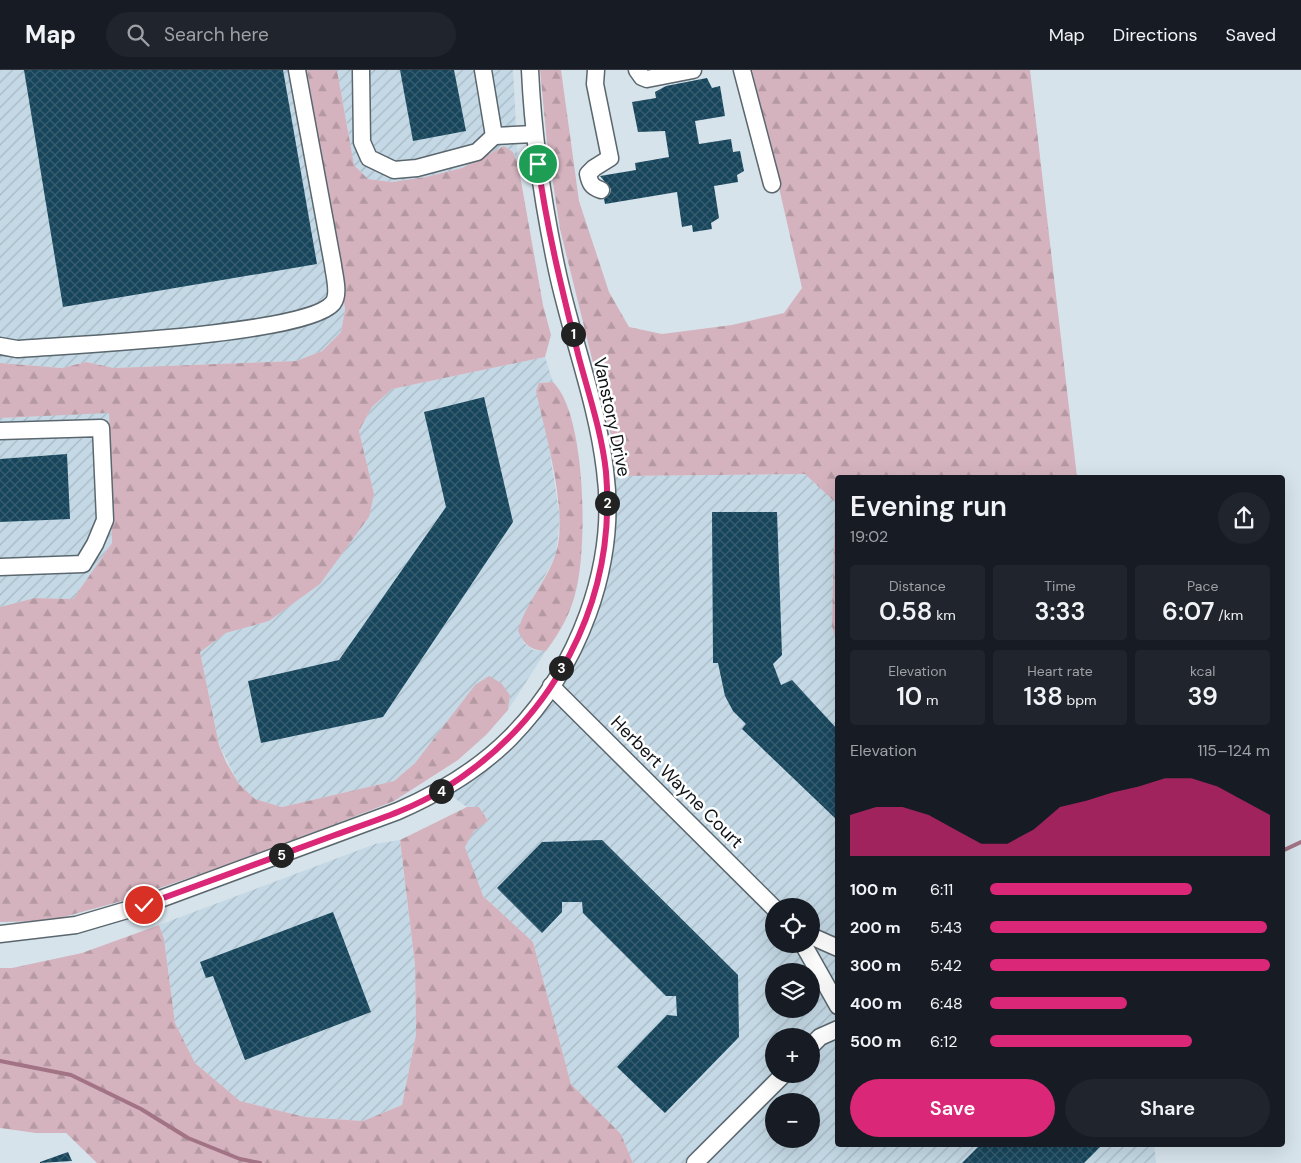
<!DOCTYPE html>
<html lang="en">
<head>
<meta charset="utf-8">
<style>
  :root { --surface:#171b24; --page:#20242c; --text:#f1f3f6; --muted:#9ea1a6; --line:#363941; --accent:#db2777 }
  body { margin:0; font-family:"DM Sans",sans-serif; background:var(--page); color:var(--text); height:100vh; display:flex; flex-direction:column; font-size:19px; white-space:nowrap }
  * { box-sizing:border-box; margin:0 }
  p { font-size:16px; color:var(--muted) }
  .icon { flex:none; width:28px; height:28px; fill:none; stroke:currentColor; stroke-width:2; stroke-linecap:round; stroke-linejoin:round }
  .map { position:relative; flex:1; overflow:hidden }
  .details { position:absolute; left:835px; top:405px; width:450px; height:672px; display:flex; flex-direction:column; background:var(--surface); border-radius:5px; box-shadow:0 5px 20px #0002 }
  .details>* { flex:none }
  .buttons { position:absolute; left:765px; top:828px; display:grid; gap:10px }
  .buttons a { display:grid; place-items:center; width:55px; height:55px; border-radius:50%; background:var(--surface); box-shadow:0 5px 20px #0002; font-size:25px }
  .pin { position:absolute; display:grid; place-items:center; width:42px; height:42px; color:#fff; margin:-21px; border:2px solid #fff; border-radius:50%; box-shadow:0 1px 5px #0007 }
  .km { position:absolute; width:25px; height:25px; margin:-12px; border-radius:50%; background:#222; color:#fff; font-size:14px; line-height:25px; text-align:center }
  .round { display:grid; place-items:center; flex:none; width:52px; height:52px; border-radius:26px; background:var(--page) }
  .headline { display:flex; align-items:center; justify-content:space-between; height:85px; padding:0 15px }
  h1 { font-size:28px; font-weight:600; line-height:38px }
  .stats { display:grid; grid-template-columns:repeat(3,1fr); gap:8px; height:85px; padding:5px 15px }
  .stats div { display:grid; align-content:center; border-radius:5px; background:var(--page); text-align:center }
  .stats b { font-size:25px; font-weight:600 }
  .stats small { font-size:14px; font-weight:400 }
  .stats p { font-size:14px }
  .chart { height:140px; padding:10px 15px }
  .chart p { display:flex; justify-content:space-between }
  .chart svg { width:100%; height:90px; margin-top:5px; fill:var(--accent); opacity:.7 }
  .action { display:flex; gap:10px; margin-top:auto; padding:10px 15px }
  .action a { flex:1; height:58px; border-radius:30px; background:var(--accent); color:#fff; font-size:20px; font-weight:600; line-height:58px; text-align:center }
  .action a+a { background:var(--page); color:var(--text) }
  ul { padding:0 15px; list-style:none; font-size:16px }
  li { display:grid; grid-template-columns:80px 60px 1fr; align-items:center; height:38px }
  li i { height:12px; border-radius:6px; background:var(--accent) }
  header { display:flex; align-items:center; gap:30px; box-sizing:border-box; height:70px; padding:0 25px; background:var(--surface); border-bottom:1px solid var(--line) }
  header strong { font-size:24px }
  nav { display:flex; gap:28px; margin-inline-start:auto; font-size:18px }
  .search { width:350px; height:45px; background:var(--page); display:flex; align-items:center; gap:12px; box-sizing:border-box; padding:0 18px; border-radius:28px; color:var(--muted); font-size:19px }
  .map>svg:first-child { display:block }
</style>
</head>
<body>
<header>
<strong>Map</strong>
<div class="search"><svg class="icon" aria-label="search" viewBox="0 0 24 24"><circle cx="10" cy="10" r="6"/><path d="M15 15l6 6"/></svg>Search here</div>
<nav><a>Map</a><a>Directions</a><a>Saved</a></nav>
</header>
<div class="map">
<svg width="1301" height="1093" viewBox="0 0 1301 1093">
  <defs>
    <pattern id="industrial-furrows" width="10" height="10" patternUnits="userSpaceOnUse" patternTransform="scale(1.25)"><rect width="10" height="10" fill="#c4d9e5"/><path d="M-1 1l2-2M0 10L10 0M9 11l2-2" fill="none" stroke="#a7b9c4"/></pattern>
    <pattern id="forest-firs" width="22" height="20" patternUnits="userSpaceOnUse" patternTransform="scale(1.25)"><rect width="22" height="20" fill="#d4b3be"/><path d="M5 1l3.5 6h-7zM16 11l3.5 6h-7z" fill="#b599a2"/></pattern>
    <pattern id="building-cross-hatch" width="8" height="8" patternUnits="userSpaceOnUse" patternTransform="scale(1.25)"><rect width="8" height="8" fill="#17465c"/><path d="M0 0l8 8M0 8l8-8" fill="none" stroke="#375d6f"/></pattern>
  </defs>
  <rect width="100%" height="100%" fill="#d6e3eb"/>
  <g fill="url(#industrial-furrows)" fill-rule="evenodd">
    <polygon points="0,0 307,0 345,239 341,262 322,281 296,291 114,298 86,292 62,298 0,293"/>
    <polygon points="337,0 513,0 518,94 513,82 504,76 462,98 426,107 392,112 368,109 354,95"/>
    <polygon points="545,287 553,312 539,313 560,448 556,485 522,549 524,573 533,580 546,581 508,640 510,625 475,615 415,693 394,711 282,737 255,729 239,714 219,675 200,582 226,563 269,551 319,514 368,447 374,424 359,361 372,337 385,324 392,319"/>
    <polygon points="109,342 112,473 73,529 35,528 0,537 0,348"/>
    <path d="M605,400L621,406L805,404L836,432L832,556L838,576V1075H1154L1156,1093H633L621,1064L571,1014L533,872L483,826L476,810L465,777L474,760L488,751L479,737H467L443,720L532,643L591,537ZM774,836H811V874H774ZM774,901H811V939H774ZM774,966H811V1004H774ZM774,1031H811V1069H774Z"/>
    <polygon points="400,770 415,895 416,964 402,1035 363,1051 305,1047 240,1031 195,993 175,953 164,869 159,855 375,774"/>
  </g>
  <g fill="url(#forest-firs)">
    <polygon points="307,0 337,0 354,95 368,109 392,112 426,107 462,98 504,76 513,82 518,94 543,235 551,265 545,287 392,319 372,337 359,361 374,424 369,447 320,514 269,551 226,563 200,582 219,675 226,692 239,714 255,729 282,737 394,711 415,693 475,615 489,606 501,613 510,625 508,640 486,665 458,690 394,731 270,780 122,831 49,851 0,852 0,537 35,528 73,529 112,473 109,343 0,348 0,293 62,298 86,292 114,298 296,291 322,281 341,262 345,239"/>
    <polygon points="540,0 561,0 579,131 609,222 629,257 662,264 732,255 784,243 802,218 752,0 1030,0 1077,407 838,408 837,576 832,556 835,432 805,404 621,406 560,159 547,73"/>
    <path d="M553,312C586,344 587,472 577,516C572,541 561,561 546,581C530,580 525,575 518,561C525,534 546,512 555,486C570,445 545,364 536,321L539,313Z"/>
    <polygon points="467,737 479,737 488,751 474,761 465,777 483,826 533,872 571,1014 621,1064 633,1093 97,1093 66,1063 36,1063 0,1058 0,898 12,898 82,883 159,855 164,869 175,953 195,993 240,1031 305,1047 363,1051 402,1035 416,964 415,895 400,770"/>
  </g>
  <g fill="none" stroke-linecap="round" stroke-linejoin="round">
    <g stroke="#a27384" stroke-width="4">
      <polyline points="1282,781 1301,772"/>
      <polyline points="0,991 71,1005 141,1039 188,1068 240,1089 260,1093"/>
    </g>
  </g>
  <g fill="url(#building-cross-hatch)">
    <polygon points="24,0 283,0 317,194 63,237"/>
    <polygon points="400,0 454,0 466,61 413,71"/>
    <polygon points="707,8 712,18 720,16 725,46 695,51 699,74 731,69 733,82 740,81 744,101 737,105 738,112 714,116 719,148 711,153 712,159 693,162 692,155 682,157 677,122 605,134 604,129 610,124 611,119 600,106 636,100 635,93 669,87 665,61 638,62 632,32 656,28 655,22 666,16"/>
    <polygon points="484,327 513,452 383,647 261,673 248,611 339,590 446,437 424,342"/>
    <polygon points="67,384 70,449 0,452 0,389"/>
    <polygon points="712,442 777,442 782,585 773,594 781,615 792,610 838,660 838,751 742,659 746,654 733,641 725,626 718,593 713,593"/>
    <polygon points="602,770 738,905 739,967 665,1043 617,997 667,945 677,946 676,926 666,926 583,843 582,832 562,832 562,842 542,863 497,818 542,772"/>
    <polygon points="333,842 371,942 245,990 213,906 206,908 200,892"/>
    <polygon points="980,1075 1102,1075 1084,1093 962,1093"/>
    <polygon points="68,1082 72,1091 40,1093 40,1092"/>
  </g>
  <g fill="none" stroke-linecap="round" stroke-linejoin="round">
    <g stroke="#5b676e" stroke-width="19">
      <g id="minor">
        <polyline points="361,0 362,72 369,88 394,100 417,98 477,82 494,66"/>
        <polyline points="483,0 494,66 534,64"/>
        <path d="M596,0L595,14L610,88L594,98L588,104C590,114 592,117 601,120"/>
        <polyline points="637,0 642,7 647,9 693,0"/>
        <polyline points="742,0 772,114"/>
        <path d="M0,276L17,279C68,275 307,265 333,233C340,224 334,205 333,195L297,0"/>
        <polyline points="0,361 101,358 105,450 95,474 83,494 0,497"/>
        <polyline points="551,616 774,838"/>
        <path d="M0,864L76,855L144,835L398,741C439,723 478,700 510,668C578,599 618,496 605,400C597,332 571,266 557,200C543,134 533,67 530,0"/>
        <polyline points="811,866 838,878"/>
        <polyline points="803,874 838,936"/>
        <polyline points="811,976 820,967 838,959"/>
        <polyline points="695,1093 784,1004"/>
      </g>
    </g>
    <use href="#minor" stroke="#fff" stroke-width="16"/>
  </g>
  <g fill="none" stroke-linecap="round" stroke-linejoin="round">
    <g stroke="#fff" stroke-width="10">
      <path id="route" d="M144,835C207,812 271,789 335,765C371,752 410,740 442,720C553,652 617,533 606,402C602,364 589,325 579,288C563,224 547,160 538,94"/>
    </g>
    <use href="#route" stroke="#db2777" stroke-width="6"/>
  </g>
  <g text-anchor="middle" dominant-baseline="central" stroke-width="5" stroke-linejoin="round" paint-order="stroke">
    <g font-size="18" fill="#0e1215" stroke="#fff">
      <text transform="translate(612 347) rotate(78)">Vanstory Drive</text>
      <text transform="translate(677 712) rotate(45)">Herbert Wayne Court</text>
    </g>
  </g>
</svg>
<div class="buttons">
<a><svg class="icon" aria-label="locate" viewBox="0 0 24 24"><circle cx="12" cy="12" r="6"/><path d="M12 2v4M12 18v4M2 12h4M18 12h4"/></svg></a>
<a><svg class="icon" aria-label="layers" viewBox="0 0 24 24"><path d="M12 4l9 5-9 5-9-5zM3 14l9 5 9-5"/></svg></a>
<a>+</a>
<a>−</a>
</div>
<div class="pin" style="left:538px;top:94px;background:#1e9e55"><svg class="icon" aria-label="arrive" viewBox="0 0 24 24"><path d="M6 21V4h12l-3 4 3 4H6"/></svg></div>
<div class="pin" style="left:144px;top:835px;background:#d93025"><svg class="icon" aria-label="check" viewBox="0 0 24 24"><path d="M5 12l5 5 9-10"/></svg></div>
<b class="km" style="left:573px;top:264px">1</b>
<b class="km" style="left:607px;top:433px">2</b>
<b class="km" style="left:561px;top:598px">3</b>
<b class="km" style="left:441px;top:721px">4</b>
<b class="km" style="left:281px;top:785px">5</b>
<section class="details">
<div class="headline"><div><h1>Evening run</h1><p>19:02</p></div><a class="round"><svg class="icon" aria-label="share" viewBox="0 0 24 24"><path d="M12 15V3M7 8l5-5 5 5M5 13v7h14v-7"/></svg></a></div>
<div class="stats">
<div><p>Distance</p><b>0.58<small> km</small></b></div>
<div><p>Time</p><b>3:33</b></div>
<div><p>Pace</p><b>6:07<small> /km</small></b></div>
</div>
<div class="stats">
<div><p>Elevation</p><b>10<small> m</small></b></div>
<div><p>Heart rate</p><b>138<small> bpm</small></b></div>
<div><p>kcal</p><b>39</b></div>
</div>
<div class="chart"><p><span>Elevation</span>115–124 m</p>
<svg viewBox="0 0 160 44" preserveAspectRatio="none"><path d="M0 44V24L10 20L20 20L30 24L40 31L50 38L60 38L70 31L80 20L90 17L100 13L110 10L120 6L130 6L140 10L150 17L160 24V44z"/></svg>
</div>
<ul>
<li><b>100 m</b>6:11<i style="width:72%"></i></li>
<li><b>200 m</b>5:43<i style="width:99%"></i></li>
<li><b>300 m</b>5:42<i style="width:100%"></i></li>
<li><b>400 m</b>6:48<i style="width:49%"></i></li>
<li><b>500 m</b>6:12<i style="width:72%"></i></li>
</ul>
<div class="action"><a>Save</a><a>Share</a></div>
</section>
</div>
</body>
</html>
